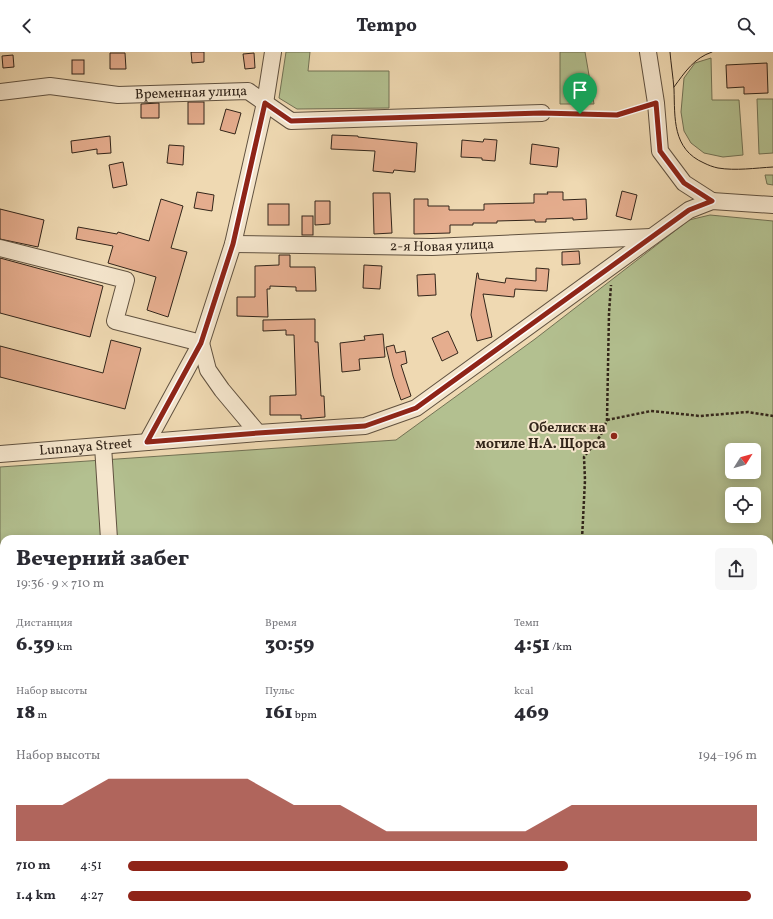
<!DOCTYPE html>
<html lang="ru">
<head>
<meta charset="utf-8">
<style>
  :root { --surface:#fff; --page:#f7f7f7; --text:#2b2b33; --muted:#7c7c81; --accent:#8f2418 }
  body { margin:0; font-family:Vollkorn,serif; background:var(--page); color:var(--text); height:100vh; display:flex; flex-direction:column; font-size:15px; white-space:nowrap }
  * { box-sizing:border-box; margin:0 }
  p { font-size:13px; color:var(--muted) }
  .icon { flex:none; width:22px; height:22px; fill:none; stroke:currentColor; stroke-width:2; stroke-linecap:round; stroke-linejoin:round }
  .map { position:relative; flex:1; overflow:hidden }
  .panel { position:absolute; left:0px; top:483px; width:773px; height:384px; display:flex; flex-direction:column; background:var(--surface); border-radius:12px 12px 0 0; box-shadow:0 2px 10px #0003 }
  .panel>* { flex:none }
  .needle { width:26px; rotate:53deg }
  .tools { position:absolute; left:725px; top:391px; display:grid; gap:8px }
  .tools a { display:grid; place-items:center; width:36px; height:36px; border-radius:6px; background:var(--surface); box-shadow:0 2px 10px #0003; font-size:20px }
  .pin { position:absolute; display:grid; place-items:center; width:34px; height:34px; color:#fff; margin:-41px -17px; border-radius:50% 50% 50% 0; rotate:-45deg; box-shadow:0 0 4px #0007 }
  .pin .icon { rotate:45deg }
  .round { display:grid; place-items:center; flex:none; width:42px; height:42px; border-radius:6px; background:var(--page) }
  .headline { display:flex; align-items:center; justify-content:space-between; height:68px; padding:0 16px }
  h1 { font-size:22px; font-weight:800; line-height:30px }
  .figures { display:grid; grid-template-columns:repeat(3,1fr); gap:6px; height:68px; padding:4px 16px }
  .figures div { display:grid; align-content:center }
  .figures b { font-size:20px; font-weight:800 }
  .figures small { font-size:11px; font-weight:400 }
  .figures p { font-size:11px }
  .chart { height:112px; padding:8px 16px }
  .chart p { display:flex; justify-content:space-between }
  .chart svg { width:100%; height:72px; margin-top:4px; fill:var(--accent); opacity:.7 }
  ul { padding:0 16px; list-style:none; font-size:13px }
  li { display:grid; grid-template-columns:64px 48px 1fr; align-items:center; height:30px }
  li i { height:10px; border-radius:5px; background:var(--accent) }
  header { display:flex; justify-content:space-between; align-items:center; height:52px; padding:0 16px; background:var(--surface); font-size:18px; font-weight:800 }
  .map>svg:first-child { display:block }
</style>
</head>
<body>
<header><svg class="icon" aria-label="back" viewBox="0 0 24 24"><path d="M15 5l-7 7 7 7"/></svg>Tempo<svg class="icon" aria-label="search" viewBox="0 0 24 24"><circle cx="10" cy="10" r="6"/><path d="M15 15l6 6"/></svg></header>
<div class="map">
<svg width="773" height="867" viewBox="0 0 773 867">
  <rect width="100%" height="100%" fill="#efd9b2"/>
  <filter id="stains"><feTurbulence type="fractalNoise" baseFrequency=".005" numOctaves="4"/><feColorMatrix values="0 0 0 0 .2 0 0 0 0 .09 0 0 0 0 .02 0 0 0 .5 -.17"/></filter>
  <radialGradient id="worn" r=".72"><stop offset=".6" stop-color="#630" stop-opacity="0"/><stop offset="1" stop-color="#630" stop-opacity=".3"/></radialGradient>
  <g fill="#b3c090" stroke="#727255" fill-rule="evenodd">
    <polygon points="286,0 310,0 308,19 389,19 389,56 297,57 279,46"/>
    <polygon points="560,0 585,0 594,52 560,52"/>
    <polygon points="711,6 712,48 739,48 743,103 723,105 704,101 691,91 684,79 681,60 684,26 695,11"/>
    <polygon points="757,47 773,47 773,101 759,102"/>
    <polygon points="765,123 773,123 773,133 767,132"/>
    <path d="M710,163L773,169V867H0V415L396,388L535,287L689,168ZM732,398H754V420H732ZM732,442H754V464H732ZM4,487H769V863H4Z"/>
  </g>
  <g fill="#e5ad8e" stroke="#32251a">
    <polygon points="191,0 204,0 204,10 192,11"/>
    <polygon points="110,1 125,1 126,17 110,17"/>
    <polygon points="254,1 255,16 245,17 243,2"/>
    <polygon points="13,3 14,15 3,16 2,4"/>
    <rect x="72" y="8" width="12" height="14"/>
    <polygon points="767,11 768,41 744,42 744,35 727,36 726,13"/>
    <rect x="188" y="50" width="16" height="22"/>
    <polygon points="159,51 159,66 141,66 141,52"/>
    <polygon points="226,57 241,61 235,82 220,78"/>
    <polygon points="332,83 358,84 358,85 417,91 415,120 394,118 393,121 373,119 375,99 331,97"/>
    <polygon points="110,84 111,101 97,102 97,97 72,101 71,89"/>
    <polygon points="484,87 497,88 495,109 482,108 482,106 461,105 462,88 483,90"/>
    <polygon points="532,92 559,96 557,115 530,112"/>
    <polygon points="169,93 184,94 183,113 167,111"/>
    <polygon points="123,110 127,133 113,136 109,113"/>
    <polygon points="622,139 637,143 631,168 616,164"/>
    <polygon points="197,140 214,143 212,159 194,156"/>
    <polygon points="547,140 563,140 563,148 586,147 587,167 573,168 573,166 546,167 546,170 535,170 535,168 497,169 497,171 473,171 473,173 450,173 450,181 414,182 414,147 428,147 428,154 449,154 449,158 484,158 484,152 534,151 534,142 548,142"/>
    <polygon points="373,141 390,141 392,181 374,182"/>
    <polygon points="161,147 183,154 171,196 187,200 168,265 147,258 156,225 108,211 113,194 76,187 78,175 117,182 118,180 149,189"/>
    <polygon points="315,149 330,149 330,172 315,173"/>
    <rect x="268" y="152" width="21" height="21"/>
    <polygon points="0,157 44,168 38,195 0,187"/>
    <rect x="302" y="164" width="11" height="19"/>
    <polygon points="579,199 580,212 562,213 562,200"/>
    <polygon points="279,203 290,203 290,215 315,215 316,239 296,239 296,235 270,234 270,237 267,237 268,265 237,264 237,245 255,245 255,214 279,213"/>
    <polygon points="0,206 103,234 90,285 0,261"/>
    <polygon points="364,213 382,214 380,237 363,236"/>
    <polygon points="536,216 549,217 547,239 515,237 514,245 483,242 492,285 477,289 471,263 477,221 478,221 479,227 505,231 506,226 536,229"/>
    <polygon points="435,222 436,243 418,244 417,223"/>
    <polygon points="315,267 315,290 318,290 321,344 324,344 325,365 301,367 301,363 270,363 270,344 296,343 294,283 286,283 286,278 263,279 263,268"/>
    <polygon points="448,279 458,301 442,309 432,286"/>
    <polygon points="383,282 385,305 359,307 360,318 342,320 340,291 365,288 364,284"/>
    <polygon points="111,288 141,296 125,357 0,325 0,294 103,321"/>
    <polygon points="394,293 396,301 405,299 407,311 401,313 411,344 401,348 393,324 386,295"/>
  </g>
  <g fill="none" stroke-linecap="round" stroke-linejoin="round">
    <g stroke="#615240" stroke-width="18">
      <g id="minor">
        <polyline points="648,0 656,51 660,99 684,131 712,149"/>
        <path id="s1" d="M0,40L50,34L118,43L248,39L291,69L542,61"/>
        <path id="s2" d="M233,192L432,195L651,185"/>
        <polyline points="0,196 126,228 115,269 201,291 208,318 222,338 258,381"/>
        <polyline points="147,390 201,291 233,192 265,51 273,0"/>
        <polyline points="103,394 109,487"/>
        <path id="s3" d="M0,402L258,381L365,374L416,356L689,158L712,149L773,153"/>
        <polyline points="769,809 773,809"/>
        <polyline points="147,863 147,867"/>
      </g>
    </g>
    <g stroke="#32251a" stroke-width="2.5" stroke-dasharray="3 2" stroke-linecap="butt">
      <polyline points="556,61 617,63 642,55"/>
      <polyline points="607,368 651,359 700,364 748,360 773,364"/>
      <polyline points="582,487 585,428 584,405 601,383 607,368 609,261 611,233"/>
      <polyline points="0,810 4,810"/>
    </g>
    <use href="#minor" stroke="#f5e6cd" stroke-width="16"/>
    <g stroke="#32251a" stroke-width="1">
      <path d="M670,0C671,12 673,24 674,37C675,66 672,97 704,111C708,113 713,115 718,116C736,119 755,116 773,115"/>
      <path d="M674,35C685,20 694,6 712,0"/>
    </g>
  </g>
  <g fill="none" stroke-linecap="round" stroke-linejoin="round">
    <g stroke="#fff" stroke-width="8">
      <polygon id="route" points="265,51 291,69 542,61 617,63 656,51 660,99 684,131 712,149 689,158 416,356 365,374 258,381 147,390 201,291 233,192"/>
    </g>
    <use href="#route" stroke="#8f2418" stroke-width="5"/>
  </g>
  <circle fill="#8f2418" stroke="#f5e6cd" stroke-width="1.5" cx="614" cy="384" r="4"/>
  <g text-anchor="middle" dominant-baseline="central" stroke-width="4" stroke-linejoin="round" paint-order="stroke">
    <g font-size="14" fill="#32251a" stroke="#f5e6cd">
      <text stroke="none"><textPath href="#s1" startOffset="192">Временная улица</textPath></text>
      <text stroke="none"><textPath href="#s2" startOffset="209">2-я Новая улица</textPath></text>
      <text stroke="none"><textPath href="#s3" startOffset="86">Lunnaya Street</textPath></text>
    </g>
    <g font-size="14" font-weight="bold" fill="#32251a" stroke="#f5e6cd" text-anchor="end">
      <text x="606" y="376">Обелиск на<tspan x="606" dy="16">могиле Н.А. Щорса</tspan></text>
    </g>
  </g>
  <rect width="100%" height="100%" filter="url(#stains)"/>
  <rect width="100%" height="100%" fill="url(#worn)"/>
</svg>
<div class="tools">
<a><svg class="needle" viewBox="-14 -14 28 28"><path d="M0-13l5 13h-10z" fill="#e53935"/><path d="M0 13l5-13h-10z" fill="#7c7c81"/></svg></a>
<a><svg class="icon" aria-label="locate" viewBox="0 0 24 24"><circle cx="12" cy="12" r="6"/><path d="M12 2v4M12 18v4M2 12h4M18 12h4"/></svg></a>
</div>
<div class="pin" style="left:580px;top:62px;background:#1e9e55"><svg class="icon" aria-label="arrive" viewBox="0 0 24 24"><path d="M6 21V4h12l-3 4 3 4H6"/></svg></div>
<section class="panel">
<div class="headline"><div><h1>Вечерний забег</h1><p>19:36 · 9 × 710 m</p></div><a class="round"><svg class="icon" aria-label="share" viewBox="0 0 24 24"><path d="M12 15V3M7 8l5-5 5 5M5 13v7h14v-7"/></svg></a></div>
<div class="figures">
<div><p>Дистанция</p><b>6.39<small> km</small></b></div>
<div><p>Время</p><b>30:59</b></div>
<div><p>Темп</p><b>4:51<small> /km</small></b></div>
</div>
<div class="figures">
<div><p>Набор высоты</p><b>18<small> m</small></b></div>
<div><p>Пульс</p><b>161<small> bpm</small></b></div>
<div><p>kcal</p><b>469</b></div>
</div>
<div class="chart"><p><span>Набор высоты</span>194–196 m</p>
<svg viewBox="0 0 160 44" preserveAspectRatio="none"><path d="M0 44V22L10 22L20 6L30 6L40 6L50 6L60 22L70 22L80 38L90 38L100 38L110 38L120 22L130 22L140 22L150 22L160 22V44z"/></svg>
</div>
<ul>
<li><b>710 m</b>4:51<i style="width:70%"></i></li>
<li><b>1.4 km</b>4:27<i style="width:99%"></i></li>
</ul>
</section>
</div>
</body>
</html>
